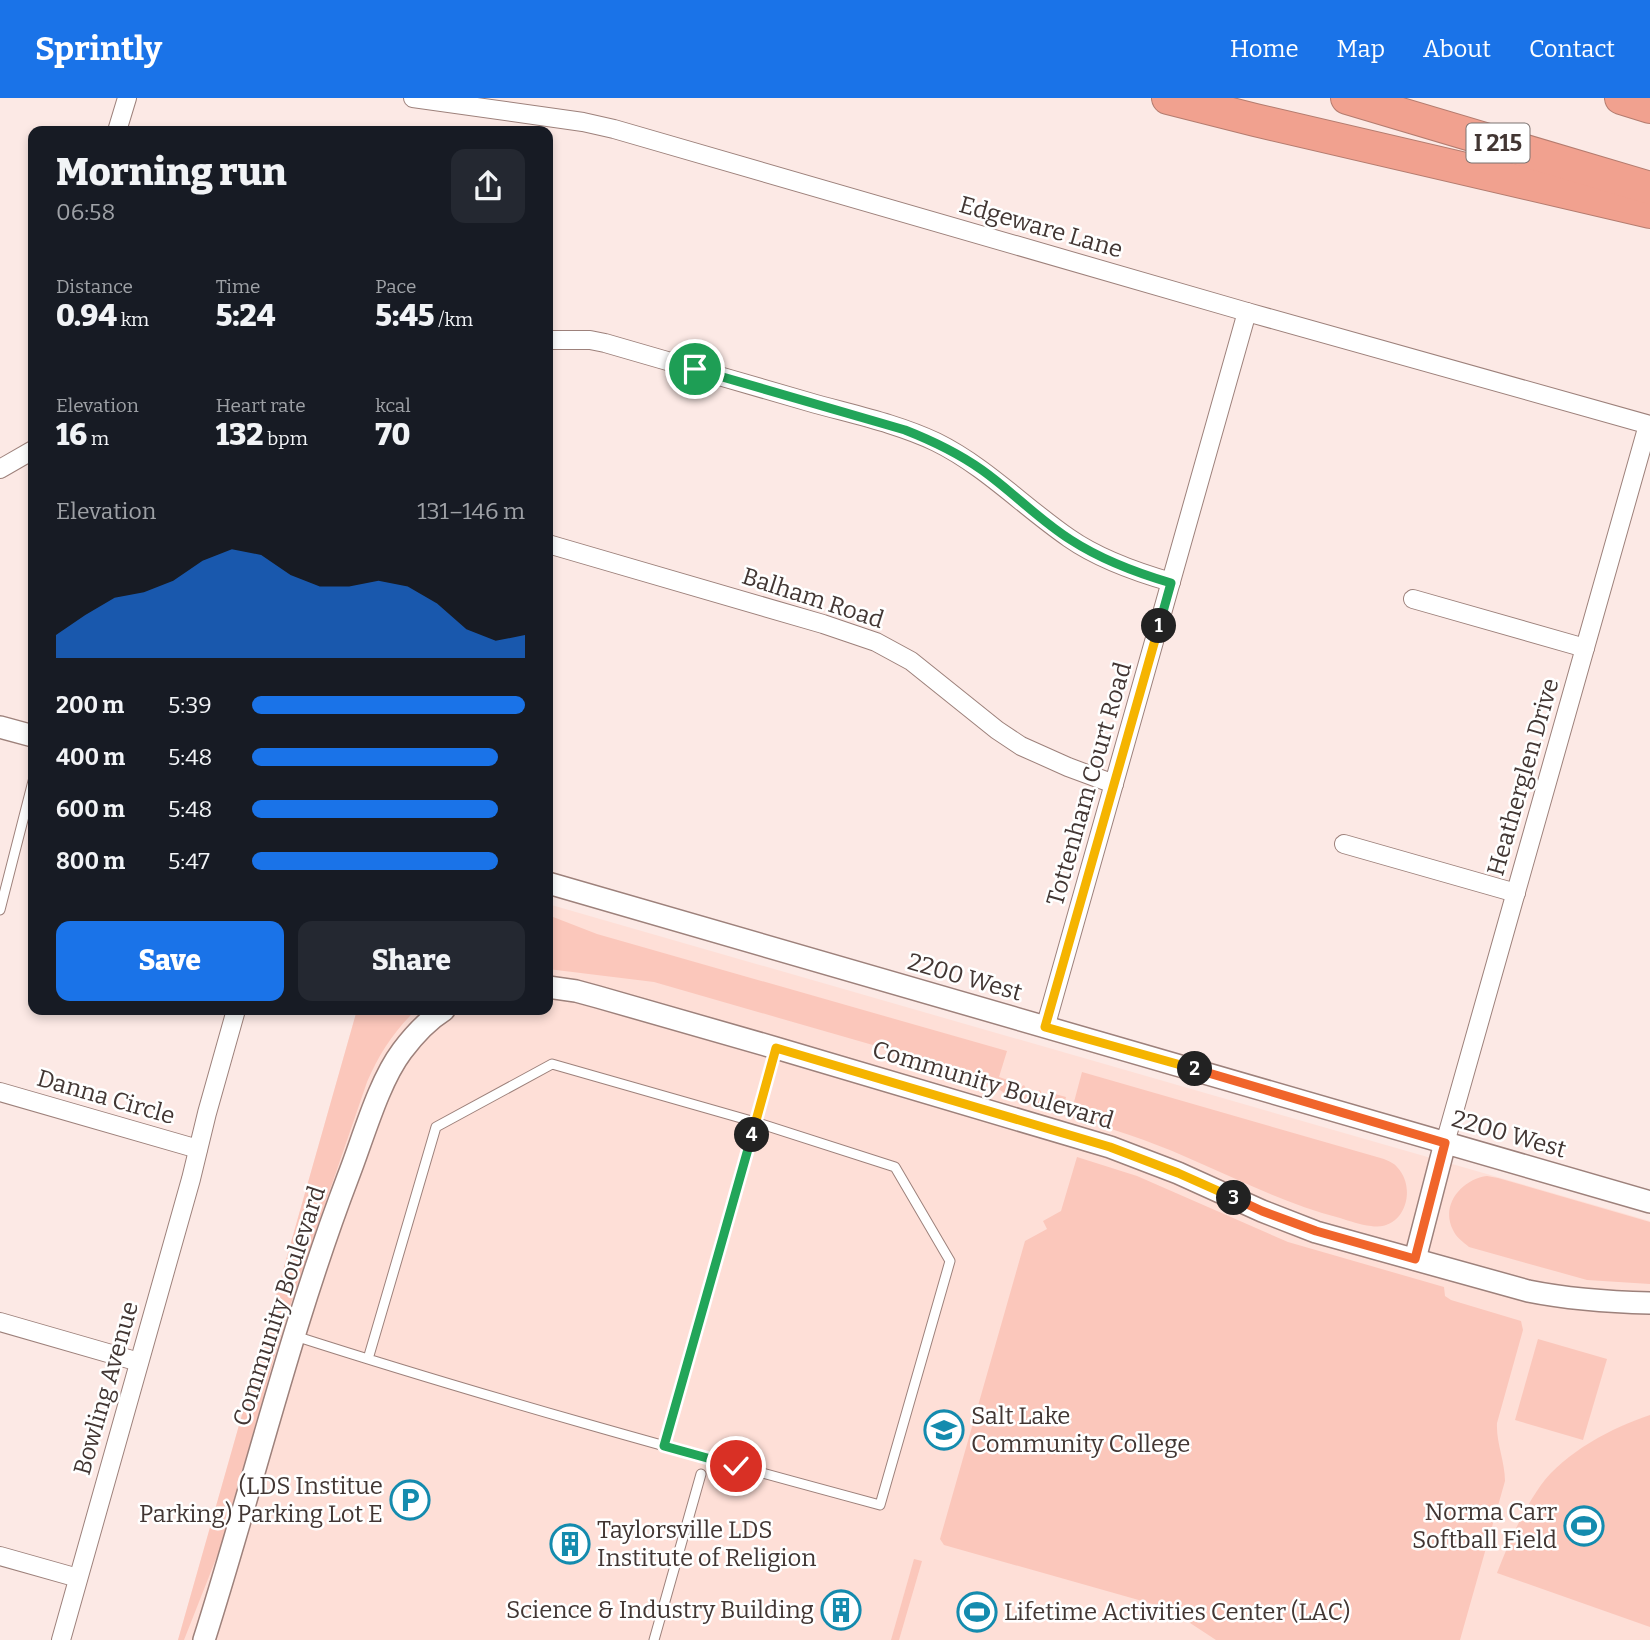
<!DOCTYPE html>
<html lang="en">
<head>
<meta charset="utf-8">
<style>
  :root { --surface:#171b24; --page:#242831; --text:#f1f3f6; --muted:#9ea1a6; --accent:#1a73e8 }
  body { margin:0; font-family:Bitter,serif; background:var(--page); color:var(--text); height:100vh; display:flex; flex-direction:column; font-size:26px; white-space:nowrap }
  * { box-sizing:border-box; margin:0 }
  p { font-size:23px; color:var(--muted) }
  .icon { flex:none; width:38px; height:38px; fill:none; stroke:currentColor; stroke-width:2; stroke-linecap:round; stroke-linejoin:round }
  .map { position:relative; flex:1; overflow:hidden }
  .side { position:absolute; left:28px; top:28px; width:525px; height:889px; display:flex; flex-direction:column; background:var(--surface); border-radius:14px; box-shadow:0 4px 10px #0003 }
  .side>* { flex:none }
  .pin { position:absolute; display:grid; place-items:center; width:60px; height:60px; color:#fff; margin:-30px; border:4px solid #fff; border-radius:50%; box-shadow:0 2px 7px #0007 }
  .km { position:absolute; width:35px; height:35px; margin:-18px; border-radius:50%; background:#222; color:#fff; font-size:19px; line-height:35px; text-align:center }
  .round { display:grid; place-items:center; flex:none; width:74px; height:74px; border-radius:14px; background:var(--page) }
  .headline { display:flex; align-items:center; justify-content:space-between; height:119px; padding:0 28px }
  h1 { font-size:38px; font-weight:800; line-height:52px }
  .figures { display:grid; grid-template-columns:repeat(3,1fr); gap:10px; height:119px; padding:7px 28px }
  .figures div { display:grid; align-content:center }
  .figures b { font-size:30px; font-weight:800 }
  .figures small { font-size:19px; font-weight:400 }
  .figures p { font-size:19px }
  .chart { height:196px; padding:14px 28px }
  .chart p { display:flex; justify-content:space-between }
  .chart svg { width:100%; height:126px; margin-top:7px; fill:var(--accent); opacity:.7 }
  .button { display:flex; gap:14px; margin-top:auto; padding:14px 28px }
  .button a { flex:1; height:80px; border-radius:14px; background:var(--accent); color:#fff; font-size:28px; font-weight:800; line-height:80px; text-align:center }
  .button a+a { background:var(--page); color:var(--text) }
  ul { padding:0 28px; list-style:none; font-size:23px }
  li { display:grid; grid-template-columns:112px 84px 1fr; align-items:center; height:52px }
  li i { height:18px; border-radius:9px; background:var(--accent) }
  header { display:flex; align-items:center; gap:42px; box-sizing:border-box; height:98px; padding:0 35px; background:var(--accent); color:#fff }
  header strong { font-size:33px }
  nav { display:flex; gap:38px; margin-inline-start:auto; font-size:24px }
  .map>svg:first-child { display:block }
</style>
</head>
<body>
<header>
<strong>Sprintly</strong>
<nav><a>Home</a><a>Map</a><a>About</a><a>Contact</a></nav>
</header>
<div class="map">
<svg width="1650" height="1542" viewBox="0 0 1650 1542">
  <rect width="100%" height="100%" fill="#fce9e5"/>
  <polygon fill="#fedfd7" points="548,806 1650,1123 1650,1542 178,1542 357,912 548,912"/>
  <g fill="#fbc7bb">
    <polygon points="548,817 597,836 1007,953 999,979 1008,982 1014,993 1024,987 1030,997 1040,992 1045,1001 1055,996 1066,999 1061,1016 1015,1002 977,977 654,884 548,871"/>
    <path d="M357,912H416C394,933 379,956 367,984L283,1229L221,1448L184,1542H178Z"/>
    <path d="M1082,974L1384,1061C1388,1063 1394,1065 1397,1069C1418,1091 1404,1134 1371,1128C1360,1127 1350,1123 1340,1120C1286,1106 1237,1081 1186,1059C1148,1042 1110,1030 1070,1019Z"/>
    <path d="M1077,1059L1137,1078L1288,1144L1444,1189L1445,1198L1451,1202L1521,1223L1523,1232L1497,1325C1496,1345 1505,1363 1505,1383L1460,1542H1216L1187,1523L1181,1514L944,1447L940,1441L1025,1143L1047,1131L1043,1123L1061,1113Z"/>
    <path d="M1487,1078L1498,1080L1650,1124V1186L1587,1182L1469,1149C1463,1144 1456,1139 1453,1132C1440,1107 1462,1081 1487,1078Z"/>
    <polygon points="1538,1241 1607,1261 1583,1342 1515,1322"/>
    <path d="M1650,1317V1529L1497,1475C1509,1444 1522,1414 1541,1387C1564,1355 1613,1329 1650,1317Z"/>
    <polygon points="914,1461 922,1463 899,1542 891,1542"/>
  </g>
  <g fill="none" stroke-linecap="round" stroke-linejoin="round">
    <g stroke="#9d817b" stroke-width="11">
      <g id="service">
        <polyline points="0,812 33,683"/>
        <path d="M295,1238C488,1300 684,1354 880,1407L950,1163L895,1069L755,1024L552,966L436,1029L368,1261"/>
        <polyline points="664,1348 776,952"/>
        <polyline points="654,1542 701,1376"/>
      </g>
    </g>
    <g stroke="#9d817b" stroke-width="20">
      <g id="minor">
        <polyline points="413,0 583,24 614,31 1247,214 1650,327"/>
        <polyline points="117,33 127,0"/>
        <path d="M548,242H590L605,245C673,265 741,284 809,304C851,316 896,325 936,344C985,368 1024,409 1069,440C1099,461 1136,474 1171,484"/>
        <polyline points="0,371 33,352"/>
        <polyline points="548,446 823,526 876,544 911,563 997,632 1021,648 1068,669 1114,686"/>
        <polyline points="1413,501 1585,550"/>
        <polyline points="1344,746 1516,795"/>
        <polyline points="1045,930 1247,214"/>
        <polyline points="0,994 198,1051"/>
        <polyline points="1445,1045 1648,327"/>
        <polyline points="0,1224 139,1264"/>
        <polyline points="0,1458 78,1480"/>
        <polyline points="61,1542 191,1081 207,1015 236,912"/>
      </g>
    </g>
    <g stroke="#9d817b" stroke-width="24">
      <g id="tertiary">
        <polyline points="0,629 33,638"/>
        <polyline points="548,785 1650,1104"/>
        <path d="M548,889L576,893L598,899L776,950L1110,1049L1178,1075L1262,1113L1316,1134L1528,1193C1568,1201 1608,1204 1650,1205"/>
        <polyline points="1415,1161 1445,1045"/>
        <path d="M204,1542C253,1388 290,1231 348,1079C363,1041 378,985 402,953C414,937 428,922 444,912"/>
      </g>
    </g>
    <g stroke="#b47c6f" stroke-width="34">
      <g id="motorway">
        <polyline points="1168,0 1255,22 1650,114"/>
        <polyline points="1347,0 1650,90"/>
        <polyline points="1621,0 1650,9"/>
      </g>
    </g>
    <use href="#service" stroke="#fff" stroke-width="9"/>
    <use href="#minor" stroke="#fff" stroke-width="18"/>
    <use href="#tertiary" stroke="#fff" stroke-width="21"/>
    <use href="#motorway" stroke="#f1a18f" stroke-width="32"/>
  </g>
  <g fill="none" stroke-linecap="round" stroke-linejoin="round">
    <g stroke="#fff" stroke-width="14">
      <path id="split-1" d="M695,271L905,332C933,343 958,355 982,372C1013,394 1039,422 1071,442C1102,462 1137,475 1171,485L1159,528"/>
    </g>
    <g stroke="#fff" stroke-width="14">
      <polyline id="split-2" points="1159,528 1045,929 1195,971"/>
    </g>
    <g stroke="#fff" stroke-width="14">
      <polyline id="split-3" points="1195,971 1445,1045 1415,1161 1316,1133 1262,1113 1234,1100"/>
    </g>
    <g stroke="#fff" stroke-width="14">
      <polyline id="split-4" points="752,1037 776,950 1110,1049 1178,1075 1234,1100"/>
    </g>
    <g stroke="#fff" stroke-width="14">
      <polyline id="split-5" points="736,1368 664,1348 752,1037"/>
    </g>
    <use href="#split-1" stroke="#22a559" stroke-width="9"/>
    <use href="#split-2" stroke="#f5b400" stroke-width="9"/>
    <use href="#split-3" stroke="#f0652b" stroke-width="9"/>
    <use href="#split-4" stroke="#f5b400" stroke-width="9"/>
    <use href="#split-5" stroke="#22a559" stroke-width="9"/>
  </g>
  <defs>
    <g id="university-ring" transform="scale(2.0125)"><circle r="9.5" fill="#fff" stroke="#148bae" stroke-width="1.5"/><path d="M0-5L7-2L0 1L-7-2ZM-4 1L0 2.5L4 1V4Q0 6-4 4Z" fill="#148bae"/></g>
    <g id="parking-ring" transform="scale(2.0125)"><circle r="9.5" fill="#fff" stroke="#148bae" stroke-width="1.5"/><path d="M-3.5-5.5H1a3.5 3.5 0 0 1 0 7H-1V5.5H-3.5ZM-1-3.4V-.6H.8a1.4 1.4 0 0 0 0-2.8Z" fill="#148bae"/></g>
    <g id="stadium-ring" transform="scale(2.0125)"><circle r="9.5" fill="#fff" stroke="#148bae" stroke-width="1.5"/><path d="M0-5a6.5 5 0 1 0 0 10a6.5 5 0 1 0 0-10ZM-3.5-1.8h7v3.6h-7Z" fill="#148bae"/></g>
    <g id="building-ring" transform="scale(2.0125)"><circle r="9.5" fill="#fff" stroke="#148bae" stroke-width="1.5"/><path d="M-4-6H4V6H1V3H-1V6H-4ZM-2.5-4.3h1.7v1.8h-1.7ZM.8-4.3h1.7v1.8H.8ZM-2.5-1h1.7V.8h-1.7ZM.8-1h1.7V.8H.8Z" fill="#148bae"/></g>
  </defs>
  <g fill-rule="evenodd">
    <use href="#university-ring" x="944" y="1332"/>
    <use href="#parking-ring" x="410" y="1402"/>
    <use href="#stadium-ring" x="1584" y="1428"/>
    <use href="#building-ring" x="570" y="1446"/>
    <use href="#building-ring" x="841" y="1512"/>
    <use href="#stadium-ring" x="977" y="1514"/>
  </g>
  <g text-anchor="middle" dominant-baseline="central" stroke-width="5" stroke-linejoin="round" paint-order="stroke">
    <rect fill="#fff" stroke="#7b7270" stroke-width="2" x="1466.5" y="25.5" width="63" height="39" rx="5"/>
    <g font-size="23" font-weight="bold" fill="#423633">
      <text x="1498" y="45">I 215</text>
    </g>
    <g font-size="24" fill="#423633" stroke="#fff">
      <text transform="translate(1041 129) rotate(16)">Edgeware Lane</text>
      <text transform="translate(813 500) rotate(18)">Balham Road</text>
      <text transform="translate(1523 679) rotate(-74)">Heatherglen Drive</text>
      <text transform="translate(1089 686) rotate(-74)">Tottenham Court Road</text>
      <text transform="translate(965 879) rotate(16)">2200 West</text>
      <text transform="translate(993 987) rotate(17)">Community Boulevard</text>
      <text transform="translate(106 999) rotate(16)">Danna Circle</text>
      <text transform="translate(1509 1036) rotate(16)">2200 West</text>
      <text transform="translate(279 1208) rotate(-72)">Community Boulevard</text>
      <text transform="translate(106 1290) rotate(-74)">Bowling Avenue</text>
    </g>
    <g font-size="24" fill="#423633" stroke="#fff" text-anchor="start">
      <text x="971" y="1318">Salt Lake<tspan x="971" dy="28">Community College</tspan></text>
      <text x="383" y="1388" text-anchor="end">(LDS Institue<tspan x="383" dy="28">Parking) Parking Lot E</tspan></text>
      <text x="1557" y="1414" text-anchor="end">Norma Carr<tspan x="1557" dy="28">Softball Field</tspan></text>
      <text x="597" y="1432">Taylorsville LDS<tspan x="597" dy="28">Institute of Religion</tspan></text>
      <text x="814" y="1512" text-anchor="end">Science &amp; Industry Building</text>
      <text x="1004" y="1514">Lifetime Activities Center (LAC)</text>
    </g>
  </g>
</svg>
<div class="pin" style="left:695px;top:271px;background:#1e9e55"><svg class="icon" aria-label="arrive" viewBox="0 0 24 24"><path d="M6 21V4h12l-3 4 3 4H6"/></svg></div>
<div class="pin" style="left:736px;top:1368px;background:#d93025"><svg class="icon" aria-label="check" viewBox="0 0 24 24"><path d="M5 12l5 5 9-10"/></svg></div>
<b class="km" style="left:1159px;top:528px">1</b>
<b class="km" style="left:1195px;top:971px">2</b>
<b class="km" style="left:1234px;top:1100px">3</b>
<b class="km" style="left:752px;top:1037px">4</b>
<section class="side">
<div class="headline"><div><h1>Morning run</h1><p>06:58</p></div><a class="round"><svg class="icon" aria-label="share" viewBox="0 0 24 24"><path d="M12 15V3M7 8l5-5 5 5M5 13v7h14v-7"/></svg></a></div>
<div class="figures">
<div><p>Distance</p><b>0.94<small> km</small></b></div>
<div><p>Time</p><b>5:24</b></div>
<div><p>Pace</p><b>5:45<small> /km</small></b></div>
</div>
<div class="figures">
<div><p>Elevation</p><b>16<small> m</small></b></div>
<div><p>Heart rate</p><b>132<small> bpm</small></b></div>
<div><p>kcal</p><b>70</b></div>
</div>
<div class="chart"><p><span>Elevation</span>131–146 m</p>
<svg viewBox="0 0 160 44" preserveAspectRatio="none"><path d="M0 44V36L10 29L20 23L30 21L40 17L50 10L60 6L70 8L80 15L90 19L100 19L110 17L120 19L130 25L140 34L150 38L160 36V44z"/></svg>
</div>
<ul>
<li><b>200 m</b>5:39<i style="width:100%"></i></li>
<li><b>400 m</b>5:48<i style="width:90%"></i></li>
<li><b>600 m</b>5:48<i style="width:90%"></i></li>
<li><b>800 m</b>5:47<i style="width:90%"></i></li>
</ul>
<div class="button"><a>Save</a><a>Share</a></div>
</section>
</div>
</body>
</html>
